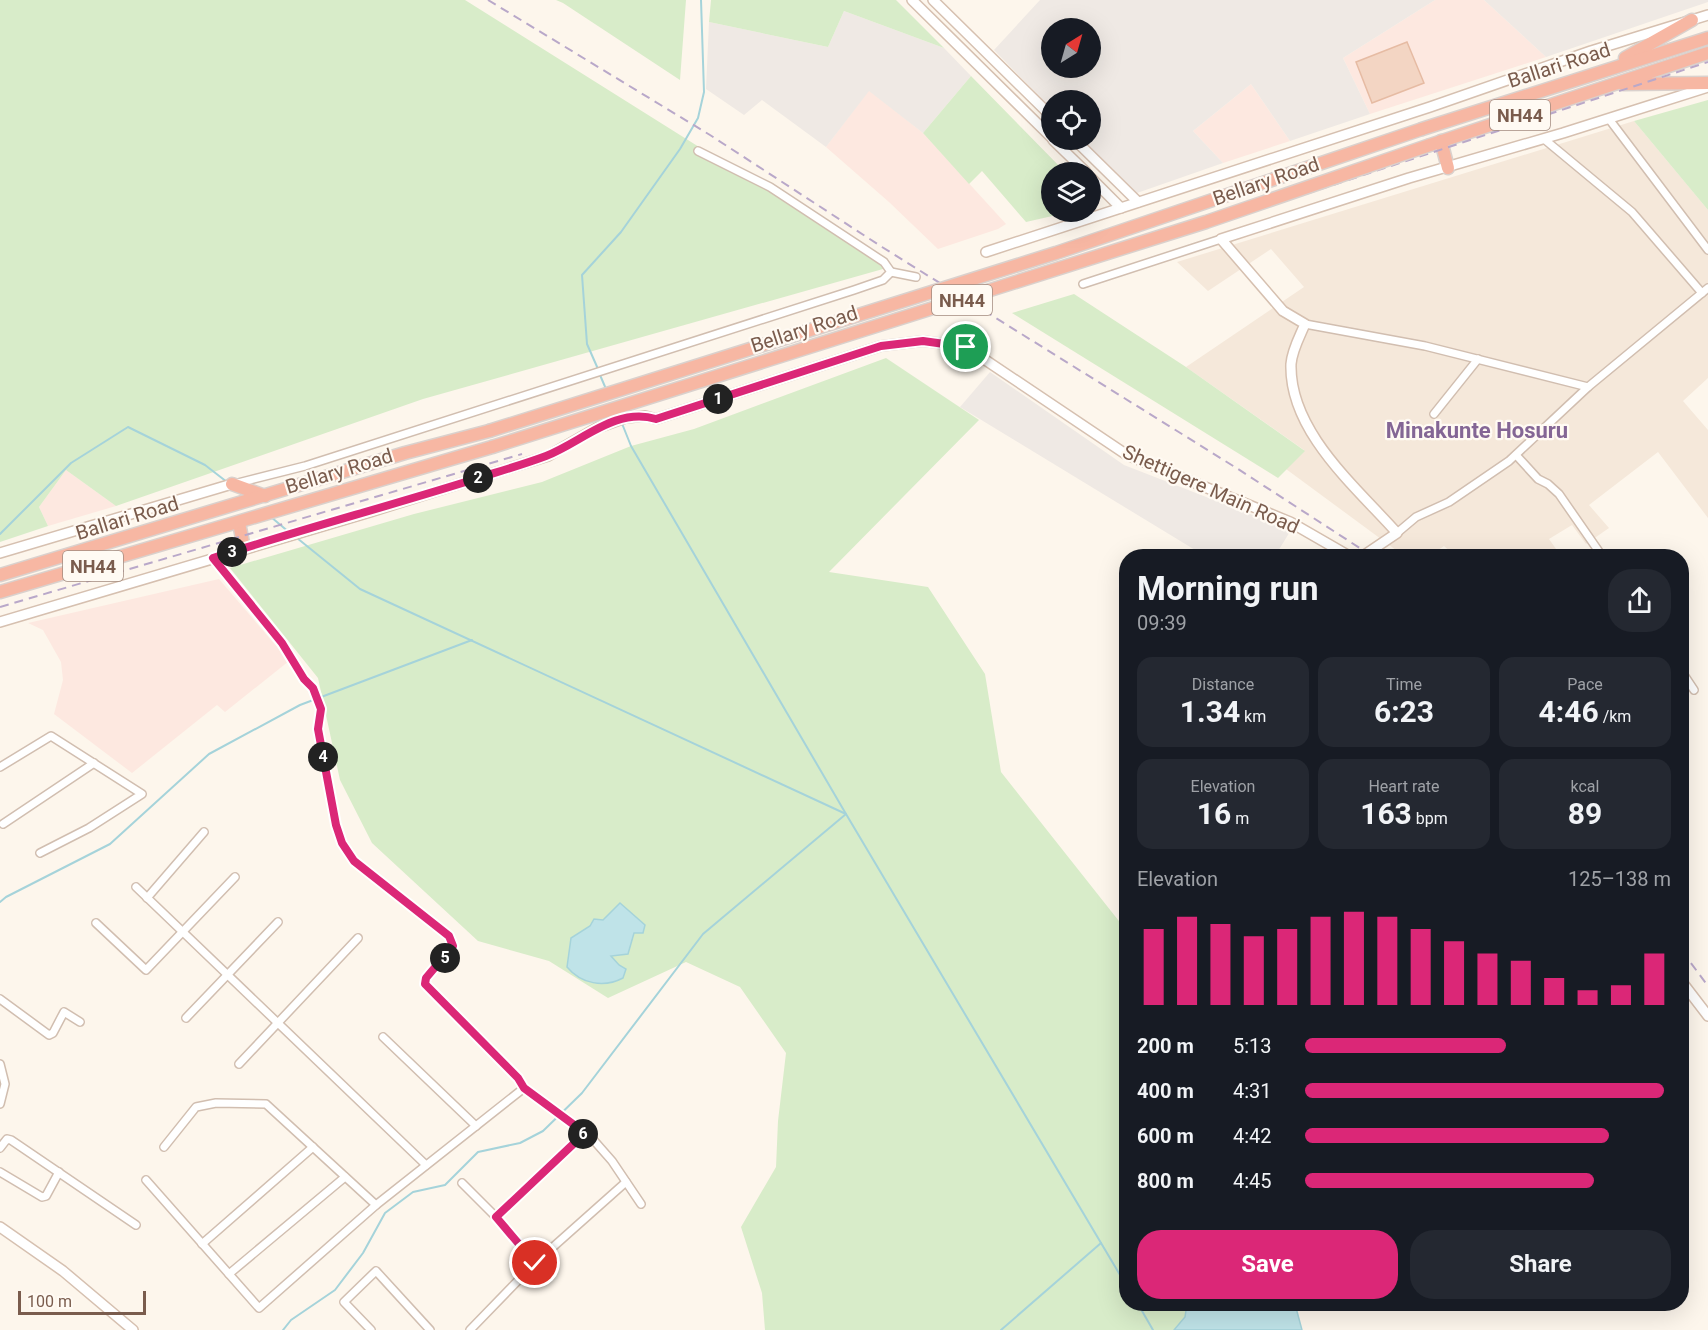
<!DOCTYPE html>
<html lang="en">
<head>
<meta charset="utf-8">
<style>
  :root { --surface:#171b24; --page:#242831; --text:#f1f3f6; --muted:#9ea1a6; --accent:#db2777 }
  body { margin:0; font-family:Roboto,sans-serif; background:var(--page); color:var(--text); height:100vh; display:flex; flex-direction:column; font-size:22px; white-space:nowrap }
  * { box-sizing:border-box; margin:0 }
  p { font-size:20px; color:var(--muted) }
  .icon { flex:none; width:33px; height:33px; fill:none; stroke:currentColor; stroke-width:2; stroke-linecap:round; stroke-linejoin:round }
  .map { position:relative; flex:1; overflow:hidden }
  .details { position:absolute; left:1119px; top:549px; width:570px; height:762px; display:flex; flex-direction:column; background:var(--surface); border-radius:24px; box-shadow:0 6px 24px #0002 }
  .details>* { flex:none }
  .needle { width:39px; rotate:37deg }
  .tools { position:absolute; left:1041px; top:18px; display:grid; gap:12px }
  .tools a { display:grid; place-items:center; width:60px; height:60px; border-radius:50%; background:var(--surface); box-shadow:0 6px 24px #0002; font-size:30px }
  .scale { position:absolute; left:18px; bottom:15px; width:128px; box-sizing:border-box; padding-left:6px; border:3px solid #7a5c4d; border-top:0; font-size:16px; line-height:21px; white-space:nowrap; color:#7a5c4d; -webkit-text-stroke:4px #fffaf3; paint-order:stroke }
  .pin { position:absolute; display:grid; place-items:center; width:51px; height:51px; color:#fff; margin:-26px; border:3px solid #fff; border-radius:50%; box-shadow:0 2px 6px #0007 }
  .km { position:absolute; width:30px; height:30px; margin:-15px; border-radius:50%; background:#222; color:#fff; font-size:16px; line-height:30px; text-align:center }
  .round { display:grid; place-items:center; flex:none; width:63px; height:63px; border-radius:24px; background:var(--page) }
  .head { display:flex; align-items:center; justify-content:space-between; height:102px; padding:0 18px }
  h1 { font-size:33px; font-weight:700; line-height:45px }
  .metrics { display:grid; grid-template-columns:repeat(3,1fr); gap:9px; height:102px; padding:6px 18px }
  .metrics div { display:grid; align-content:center; border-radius:15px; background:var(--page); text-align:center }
  .metrics b { font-size:30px; font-weight:700 }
  .metrics small { font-size:16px; font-weight:400 }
  .metrics p { font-size:16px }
  .chart { height:168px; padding:12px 18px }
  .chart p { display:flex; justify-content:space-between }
  .chart svg { width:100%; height:108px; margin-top:6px; stroke:var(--accent); stroke-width:6 }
  .cta { display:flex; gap:12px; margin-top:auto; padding:12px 18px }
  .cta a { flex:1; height:69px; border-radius:24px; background:var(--accent); color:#fff; font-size:24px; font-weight:700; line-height:69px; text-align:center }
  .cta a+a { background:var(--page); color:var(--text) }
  ul { padding:0 18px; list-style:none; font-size:20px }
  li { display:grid; grid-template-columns:96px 72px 1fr; align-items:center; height:45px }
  li i { height:15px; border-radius:8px; background:var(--accent) }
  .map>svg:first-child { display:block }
</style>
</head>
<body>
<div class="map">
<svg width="1708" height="1330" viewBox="0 0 1708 1330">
  <rect width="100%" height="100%" fill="#fdf6ec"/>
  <polygon fill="#f5e8da" points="1634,121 1708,210 1708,378 1683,401 1708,430 1708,518 1658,452 1589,505 1609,528 1586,544 1572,525 1549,539 1561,556 1455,556 1444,546 1429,556 1404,556 1286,469 1304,450 1186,367 1304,287 1271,249 1208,291 1177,262"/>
  <g fill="#fde8e0">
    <polygon points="1435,0 1484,0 1546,57 1370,114 1343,58"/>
    <polygon points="1251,84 1290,141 1223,163 1193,131"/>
    <polygon points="869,90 923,133 1006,224 998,229 938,249 889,202 826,147"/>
    <polygon points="66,470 116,506 48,526 39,507"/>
    <polygon points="219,579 289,661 225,712 217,705 132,773 54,714 63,680 61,662 43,630 28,623"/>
  </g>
  <g fill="#efe9e4" fill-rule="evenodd">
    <path d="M1040,0H1435L1343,58L1370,114L1290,141L1251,84L1193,131L1223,163L1137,193L1083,140H1090V100H1052L1051,108L994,50ZM1052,28H1090V68H1052Z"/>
    <polygon points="1484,0 1708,0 1708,2 1546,57"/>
    <polygon points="844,11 944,48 971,76 923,133 869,91 826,147 762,100 744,115 706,89 709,22 828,47"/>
    <polygon points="990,372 1124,465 1291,530 1275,556 1205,556 960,407"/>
  </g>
  <g fill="#d8ecc9">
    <polygon points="0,0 465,0 890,267 423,399 116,506 66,470 39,507 48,526 0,542"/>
    <polygon points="556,0 686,0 680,80 563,3"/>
    <polygon points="711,0 896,0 944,48 844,11 828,47 709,22"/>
    <polygon points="971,76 1065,172 1052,172 1052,212 1070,212 1026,222 982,171 969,184 923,133"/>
    <polygon points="1708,100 1708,210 1634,121"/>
    <polygon points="1074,294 1186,367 1305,451 1278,478 1012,313"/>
    <polygon points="886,358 979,420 829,572 928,587 985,674 1001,772 1126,930 1126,1304 1187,1304 1185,1317 1174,1330 765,1330 762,1293 741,1227 776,1167 778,1121 786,1053 740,987 686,962 608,998 549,961 478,941 372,843 340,780 318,678 230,568 414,514 542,482 631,446 694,429"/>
  </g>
  <g fill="#bfe3e8" stroke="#a5d3da" stroke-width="1.5">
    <path d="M620,903L645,925L643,933H634L628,954L611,956L619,965L626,969L623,978C604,988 581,984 567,967L571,938L590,926L594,919L603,920Z"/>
    <polygon points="1187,1304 1295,1304 1302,1330 1174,1330 1185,1317"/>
  </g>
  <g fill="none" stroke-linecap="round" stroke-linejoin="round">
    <g stroke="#a5d3da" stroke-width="2">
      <polyline points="598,369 587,344 582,275 621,232 680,149 698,118 704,92 701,0"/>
      <polyline points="600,375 606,389"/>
      <polyline points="621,421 631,446 846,814 1126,1285"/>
      <polyline points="271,517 290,533"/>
      <polyline points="0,534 71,463 128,427 205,465 227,482"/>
      <polyline points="0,902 6,897 110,844 209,754 300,705 472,640"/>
      <polyline points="1138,1304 1153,1330"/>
      <polyline points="283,1330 291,1320 335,1290 363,1253 385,1213 413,1192 445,1185 478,1152 520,1143 543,1131 582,1093 703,934 846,814 360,589 297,538"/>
      <polyline points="1001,1330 1101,1243"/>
    </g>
  </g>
  <polygon fill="#f3d5c3" stroke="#e6bba3" stroke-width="1.5" points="1407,42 1424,83 1372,103 1356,62"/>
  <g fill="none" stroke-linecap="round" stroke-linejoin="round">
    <g stroke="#d1beb0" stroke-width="10">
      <g id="street">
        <polyline points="1609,119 1708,250"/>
        <polyline points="1544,139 1632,212 1702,293"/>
        <polyline points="891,272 916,277"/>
        <polyline points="1083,284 1221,239"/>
        <polyline points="1305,324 1425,346 1588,387 1708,288"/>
        <polyline points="1434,414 1478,359"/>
        <polyline points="1516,455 1538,479 1548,484 1559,494 1602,556"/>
        <polyline points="234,484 305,466 854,290 883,280 891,272 884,262 770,187 698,151"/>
        <polyline points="1397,533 1416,517 1449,502 1509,461 1588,387"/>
        <polyline points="213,558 282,643 304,679 313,688 321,709 318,729 336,824 342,842 354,861 449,936 453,946 426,978 425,984 518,1078 524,1088 590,1136 612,1161 641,1204"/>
        <polyline points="1682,672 1694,690"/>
        <polyline points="0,767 51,736 142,794 89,828 40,853"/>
        <polyline points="3,824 94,763"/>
        <polyline points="136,887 426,1165"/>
        <polyline points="147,898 204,832"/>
        <polyline points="96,923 146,970 235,877"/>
        <polyline points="0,999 49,1035 53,1033 64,1012 80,1022"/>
        <polyline points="186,1018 278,922"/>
        <polyline points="383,1037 476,1126"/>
        <polyline points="0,1064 5,1084 0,1104"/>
        <polyline points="239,1064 358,938"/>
        <polyline points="0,1148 7,1139 11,1140 136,1225"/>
        <polyline points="0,1172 42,1197 46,1196 59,1172"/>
        <polyline points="146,1180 259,1308 376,1205 266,1104 216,1103 196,1107 164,1147"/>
        <polyline points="462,1183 496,1217 535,1263"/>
        <polyline points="376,1205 524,1088"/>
        <polyline points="496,1217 585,1133"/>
        <polyline points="202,1244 313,1147"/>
        <polyline points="229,1274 345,1177"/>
        <polyline points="371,1330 344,1302 376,1271 430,1330"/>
        <polyline points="470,1330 535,1263 626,1182"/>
      </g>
    </g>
    <g stroke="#d6c0b0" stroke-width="12">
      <g id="secondary">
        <polyline points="912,0 1052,138"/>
        <polyline points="933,0 1052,117"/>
        <polyline points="1053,140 1086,172"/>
        <polyline points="1075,140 1138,202"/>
        <polyline points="1090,177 1121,208"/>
        <polyline points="986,252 1430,107 1591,51 1708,15"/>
        <polyline points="0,553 232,484"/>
        <path d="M1363,556L1397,533C1355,486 1289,431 1291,364C1292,350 1300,336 1305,324L1283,311L1221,239L1409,178L1563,133L1708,87"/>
        <polyline points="0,622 370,512 548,456 597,428 625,418 645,416 656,419 881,346 923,341 966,347 1127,455 1290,522 1349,556"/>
        <polyline points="1682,982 1708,1016"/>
        <polyline points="0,1227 63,1271 133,1330"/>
      </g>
    </g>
    <g stroke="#dad1cd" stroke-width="15">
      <g id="highway">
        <polyline points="1625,58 1692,20"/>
        <polyline points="1623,84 1708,83"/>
        <polyline points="1422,129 1708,38"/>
        <polyline points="1441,141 1448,168"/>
        <polyline points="1430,145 1708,53"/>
        <polyline points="232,484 265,496"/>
        <polyline points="239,523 244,548"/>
        <polyline points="0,575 405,453 489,431"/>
        <polyline points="0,592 492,447"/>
      </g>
    </g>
    <use href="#street" stroke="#fff" stroke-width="7"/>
    <use href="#secondary" stroke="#fff" stroke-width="9"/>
    <use href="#highway" stroke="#f7b7a3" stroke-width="12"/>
    <g stroke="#b9a8c9" stroke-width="2" stroke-dasharray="9 6" stroke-linecap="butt">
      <polyline points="488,0 710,135 882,247 1238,469 1372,556"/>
      <polyline points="691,390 1144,247 1708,62"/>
      <polyline points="0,607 522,454"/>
      <polyline points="1682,951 1708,986"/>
    </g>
    <g stroke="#dad1cd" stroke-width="15" stroke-linecap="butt">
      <g id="highway-bridge">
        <polyline points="489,431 1056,253 1422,129"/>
        <polyline points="492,447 1206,222 1430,145"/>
      </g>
    </g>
    <use href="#highway-bridge" stroke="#f7b7a3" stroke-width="12"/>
  </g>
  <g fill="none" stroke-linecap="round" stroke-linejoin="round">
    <g stroke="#fff" stroke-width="12">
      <path id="route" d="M535,1263L496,1217L585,1133L524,1088L518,1078L425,984L426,978L453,946L449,936L354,861L342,843L336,825L318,729L321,709L313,688L304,679L282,643L213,558C299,530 386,507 472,480C497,472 522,465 546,456C582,442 615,407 656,419L881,346L923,341L966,347"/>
    </g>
    <use href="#route" stroke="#db2777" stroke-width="8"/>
  </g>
  <g text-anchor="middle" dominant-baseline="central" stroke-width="4.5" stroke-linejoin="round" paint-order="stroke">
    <g fill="#fffaf3" stroke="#a28b7f" stroke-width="1.5">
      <rect x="1490" y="100" width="60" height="30" rx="4.5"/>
      <rect x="932" y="285" width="60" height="30" rx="4.5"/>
      <rect x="63" y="551" width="60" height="30" rx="4.5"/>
    </g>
    <g font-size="18" font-weight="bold" fill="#7a5c4d">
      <text x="1520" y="115">NH44</text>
      <text x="962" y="300">NH44</text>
      <text x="93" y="566">NH44</text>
    </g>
    <g font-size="20" fill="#7a5c4d" stroke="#fffaf3">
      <text transform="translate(1559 65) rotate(-18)">Ballari Road</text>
      <text transform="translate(1266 181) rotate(-19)">Bellary Road</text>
      <text transform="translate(804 329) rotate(-18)">Bellary Road</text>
      <text transform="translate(339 471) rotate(-17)">Bellary Road</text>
      <text transform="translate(1211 489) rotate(24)">Shettigere Main Road</text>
      <text transform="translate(127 518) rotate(-17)">Ballari Road</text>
    </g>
    <g font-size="22" font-weight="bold" fill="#846695" stroke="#fffaf3">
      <text x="1477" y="430">Minakunte Hosuru</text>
    </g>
  </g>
</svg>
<div class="tools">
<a><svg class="needle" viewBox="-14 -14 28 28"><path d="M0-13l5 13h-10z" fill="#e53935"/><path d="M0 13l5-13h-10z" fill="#9ea1a6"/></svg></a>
<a><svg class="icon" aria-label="locate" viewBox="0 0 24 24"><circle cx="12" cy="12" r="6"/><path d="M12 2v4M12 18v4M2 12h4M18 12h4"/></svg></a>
<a><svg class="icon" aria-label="layers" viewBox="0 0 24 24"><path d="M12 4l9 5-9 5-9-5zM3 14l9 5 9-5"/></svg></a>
</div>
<div class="scale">100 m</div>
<div class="pin" style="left:966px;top:347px;background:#1e9e55"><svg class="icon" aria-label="arrive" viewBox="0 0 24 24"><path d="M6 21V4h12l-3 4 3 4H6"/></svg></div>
<div class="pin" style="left:535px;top:1263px;background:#d93025"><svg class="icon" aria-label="check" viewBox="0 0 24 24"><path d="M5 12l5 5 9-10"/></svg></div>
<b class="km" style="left:718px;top:399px">1</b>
<b class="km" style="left:478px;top:478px">2</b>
<b class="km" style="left:232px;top:552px">3</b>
<b class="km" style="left:323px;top:757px">4</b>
<b class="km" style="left:445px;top:958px">5</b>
<b class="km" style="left:583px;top:1134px">6</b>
<section class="details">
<div class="head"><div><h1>Morning run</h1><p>09:39</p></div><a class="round"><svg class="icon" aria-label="share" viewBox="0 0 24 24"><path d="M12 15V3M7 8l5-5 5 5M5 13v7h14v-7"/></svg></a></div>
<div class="metrics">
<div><p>Distance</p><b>1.34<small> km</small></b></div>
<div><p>Time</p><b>6:23</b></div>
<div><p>Pace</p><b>4:46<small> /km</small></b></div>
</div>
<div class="metrics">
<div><p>Elevation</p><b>16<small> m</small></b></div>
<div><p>Heart rate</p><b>163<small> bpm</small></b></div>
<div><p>kcal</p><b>89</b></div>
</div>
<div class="chart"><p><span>Elevation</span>125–138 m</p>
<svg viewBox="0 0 160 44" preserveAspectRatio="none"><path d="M5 44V13M15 44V8M25 44V11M35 44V16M45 44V13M55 44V8M65 44V6M75 44V8M85 44V13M95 44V18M105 44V23M115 44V26M125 44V33M135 44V38M145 44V36M155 44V23"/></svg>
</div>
<ul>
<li><b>200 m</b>5:13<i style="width:55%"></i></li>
<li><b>400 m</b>4:31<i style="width:98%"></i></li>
<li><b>600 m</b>4:42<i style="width:83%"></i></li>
<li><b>800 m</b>4:45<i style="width:79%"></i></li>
</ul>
<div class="cta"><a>Save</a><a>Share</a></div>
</section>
</div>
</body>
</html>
